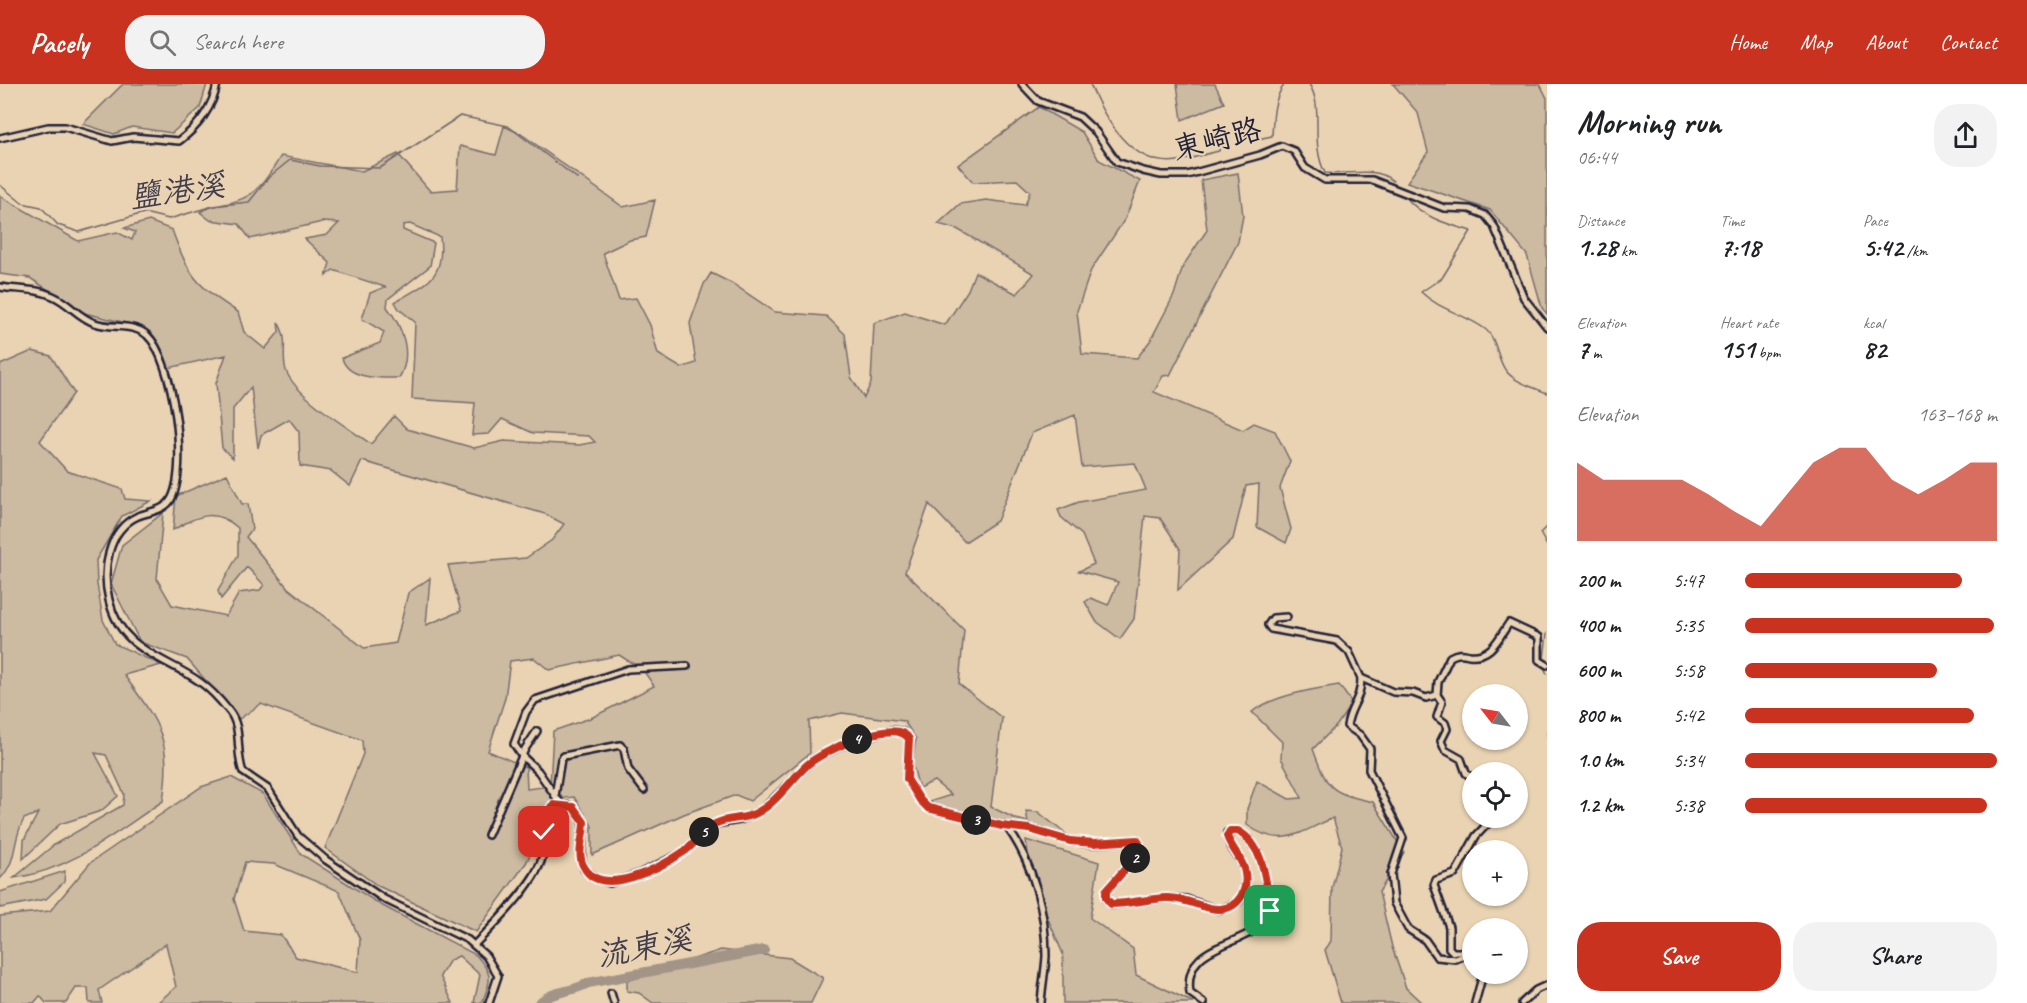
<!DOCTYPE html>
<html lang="en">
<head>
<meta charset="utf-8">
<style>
  :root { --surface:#fff; --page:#f2f2f2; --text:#202124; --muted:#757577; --accent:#c8321e }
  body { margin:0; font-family:Caveat,"LXGW WenKai TC",sans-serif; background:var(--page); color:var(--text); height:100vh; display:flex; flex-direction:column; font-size:22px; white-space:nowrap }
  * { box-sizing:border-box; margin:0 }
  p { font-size:20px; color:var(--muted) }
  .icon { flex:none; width:33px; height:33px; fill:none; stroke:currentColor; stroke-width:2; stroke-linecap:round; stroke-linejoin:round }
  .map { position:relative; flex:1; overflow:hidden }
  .sheet { display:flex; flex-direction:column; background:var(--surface); width:480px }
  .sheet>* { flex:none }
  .needle { width:39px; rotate:301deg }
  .tools { position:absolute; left:1462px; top:600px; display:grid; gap:12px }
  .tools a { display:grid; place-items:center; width:66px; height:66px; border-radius:50%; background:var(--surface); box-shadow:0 2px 4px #0004; font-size:30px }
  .pin { position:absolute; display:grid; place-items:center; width:51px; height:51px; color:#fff; margin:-26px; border-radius:12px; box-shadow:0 3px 9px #0006 }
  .km { position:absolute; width:30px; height:30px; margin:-15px; border-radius:50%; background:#222; color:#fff; font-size:16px; line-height:30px; text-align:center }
  .round { display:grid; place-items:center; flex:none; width:63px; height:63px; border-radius:24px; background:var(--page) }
  .overview { display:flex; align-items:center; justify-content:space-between; height:102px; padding:0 30px }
  h1 { font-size:33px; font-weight:700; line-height:45px }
  .stats { display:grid; grid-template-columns:repeat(3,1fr); gap:9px; height:102px; padding:6px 30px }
  .stats div { display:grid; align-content:center }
  .stats b { font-size:26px; font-weight:700 }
  .stats small { font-size:16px; font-weight:400 }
  .stats p { font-size:16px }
  .chart { height:168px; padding:12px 30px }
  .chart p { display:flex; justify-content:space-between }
  .chart svg { width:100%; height:108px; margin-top:6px; fill:var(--accent); opacity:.7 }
  .cta { display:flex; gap:12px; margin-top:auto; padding:12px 30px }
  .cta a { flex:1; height:69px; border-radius:24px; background:var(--accent); color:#fff; font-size:24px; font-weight:700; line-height:69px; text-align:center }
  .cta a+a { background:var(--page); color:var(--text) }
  ul { padding:0 30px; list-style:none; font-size:20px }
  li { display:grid; grid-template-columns:96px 72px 1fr; align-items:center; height:45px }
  li i { height:15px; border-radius:8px; background:var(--accent) }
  header { display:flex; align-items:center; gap:36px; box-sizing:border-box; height:84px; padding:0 30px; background:var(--accent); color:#fff }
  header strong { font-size:28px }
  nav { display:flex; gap:33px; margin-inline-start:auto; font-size:21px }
  .search { width:420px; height:54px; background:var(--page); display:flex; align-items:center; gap:15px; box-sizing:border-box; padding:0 21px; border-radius:24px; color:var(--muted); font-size:22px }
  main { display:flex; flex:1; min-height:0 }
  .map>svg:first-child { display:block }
</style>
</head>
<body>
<header>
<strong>Pacely</strong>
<div class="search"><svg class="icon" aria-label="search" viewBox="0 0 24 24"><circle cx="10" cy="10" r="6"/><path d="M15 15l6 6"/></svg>Search here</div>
<nav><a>Home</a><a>Map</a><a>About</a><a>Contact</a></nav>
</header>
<main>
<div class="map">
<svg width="1547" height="919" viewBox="0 0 1547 919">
  <rect width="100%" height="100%" fill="#e9d3b2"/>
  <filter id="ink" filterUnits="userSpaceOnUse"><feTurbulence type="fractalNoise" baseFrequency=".0167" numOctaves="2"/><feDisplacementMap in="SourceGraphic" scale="12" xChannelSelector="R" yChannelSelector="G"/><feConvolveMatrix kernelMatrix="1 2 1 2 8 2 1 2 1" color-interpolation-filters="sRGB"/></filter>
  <g filter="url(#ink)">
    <g fill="#ccbaa1" stroke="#776e6e" stroke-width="1.5" fill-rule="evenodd">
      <polygon points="123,0 207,0 200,24 172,49 132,43 114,50 83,40"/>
      <polygon points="1177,0 1215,0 1224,19 1182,36"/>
      <polygon points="1393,0 1540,0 1547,14 1547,230 1542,224 1527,171 1490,126 1407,98 1428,68 1418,29"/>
      <path d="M1039,23L1082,48L1099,76L1140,97L1125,135L1091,186L1077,227L1082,270L1137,274L1150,257L1174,211L1183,182L1207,146L1201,96L1238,89L1243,132L1238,158L1170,291L1163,292L1154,308L1243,346L1254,339L1275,347L1290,377L1280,404L1291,445L1286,459L1257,443L1259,400L1246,402L1233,455L1178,506L1180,465L1160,434L1145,432L1134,535L1120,555L1096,537L1085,518L1091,514L1108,521L1118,498L1079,487L1094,480L1082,451L1061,433L1058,426L1079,418L1146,406L1135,379L1082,383L1075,331L1032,349L997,437L965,458L929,420L905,488L964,546L959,600L1002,634L991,723L1016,735L1028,738L1026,727L1038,728L1071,754L1027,742L934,723L929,718L951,711L934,697L919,704L912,679L916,655L904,637L842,629L809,637L810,669L750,717L736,711L684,730L592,771V742L574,713L557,715L541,726L538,754L526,779L476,848L378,802L325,764L363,670L362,656L261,620L239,635L187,575L140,558L111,500L122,461L163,429L157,495L172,521L226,532L239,509L260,506L264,501L247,483L221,515L218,507L238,471V444C214,423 198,432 173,446L176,412L227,390L242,420H248L252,445L246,453L288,504L364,564L396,559L408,509L430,494L426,541L461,527L448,481L526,474L552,456L564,440L545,430L362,377L350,402L331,387L300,382L299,348L289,335L261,351L258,364L251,303L233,325V374L222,364L216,299L226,271L169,284L150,250L139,242L84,229L30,194L0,190V112L78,157L117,148L132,156L135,148L124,144L149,137L172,146C189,192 196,202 238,228L244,248L265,265L279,248L278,238C289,257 282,263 285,282C288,308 350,345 371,360L394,332L407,345L474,364L504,357L579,361L595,358L589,352L533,349L502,335L489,350L472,351L475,319L412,315L415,238L399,225L395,218C427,199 445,195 440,153L410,140L403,141V146L434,159L430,182L388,215L387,223C403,243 413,271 399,294C381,294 348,296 342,274L380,259L384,248L362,235L370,209L385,203L333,186L326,192L330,179L305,155L327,151L339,139L322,138L250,155L239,140L210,136L200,128C213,120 222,122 236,117C259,110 268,92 281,72L362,87L398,70L430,107L457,105L460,62L496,71L504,42L521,50L623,123L655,116L646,153L630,156L603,169L619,216L636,214L650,241L658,270L681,284L696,279L690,239L704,200L711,189L733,200L775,228L826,232L845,250L851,293L864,314L871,299L874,239L905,228L945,241L968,206L975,188L1017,210L1034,190L957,145L938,140L960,120L986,116L1025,121L1030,108L1017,96L973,98L958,81ZM619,571L643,586L654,602L593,633L553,647L550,702L527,705L526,683L488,667L505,614L510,577L534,574L549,586Z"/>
      <path d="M32,267L51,272L74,309L40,357L67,387L122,405L125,415L151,417L122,432L96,476L97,500L103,536L115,560L161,581L124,591C160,640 172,655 163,717C116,748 72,786 14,794L55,760L123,721L124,710L106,671L95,669L118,712L101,727L60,740L23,775L24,756L38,729L24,735C11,759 19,775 0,795V281Z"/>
      <path d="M1339,601L1352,619L1337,641L1313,665C1328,706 1329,708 1373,718L1404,768L1379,808L1392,863L1406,904L1422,919H1341L1325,866L1331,857L1332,804L1342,763L1333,734C1300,748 1282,766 1247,741V725L1257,697L1289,715L1302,714L1281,674L1282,658L1252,628C1272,612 1313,605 1339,601Z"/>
      <path d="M231,693L263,710L301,770L381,821L476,871C494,891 491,895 482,919H474L480,891L459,872L450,876L440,892L453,919H157L176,903L166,860L99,906L102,919H89L88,904H76L66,919H46L40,912L34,919H0V832L50,827L90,779L201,703ZM245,778L274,780L339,807L360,856L358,888L296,873L281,851L244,847L234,815Z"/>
      <polygon points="1026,756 1099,778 1090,834 1133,865 1136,891 1194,919 1063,919 1063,870 1033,800"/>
      <polygon points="65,787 64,798 46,815 0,824 0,808"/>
      <polygon points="721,866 790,874 823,894 811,919 653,919 639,909 627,907 627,897"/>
    </g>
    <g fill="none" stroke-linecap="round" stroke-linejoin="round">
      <g stroke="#6f6669" stroke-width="1.5">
        <path d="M1090,0C1105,36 1132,84 1178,77C1191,75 1205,70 1219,67L1222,48L1235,49L1253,56L1272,52C1273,35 1273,14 1285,0"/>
        <path d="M1309,0C1325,25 1309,57 1325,89C1347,92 1375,81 1393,97"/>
        <polyline points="0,101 22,119 41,123 58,141 79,148 144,129 169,135 213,122 249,118 269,93 290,76 320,82 380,84 460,32 508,42 578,95"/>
        <path d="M1405,112C1421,133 1447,140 1471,147L1442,194L1421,208C1441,227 1463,229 1485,245C1497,254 1497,276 1506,287C1516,299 1533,303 1547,309"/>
        <polyline points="1547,442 1540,449 1547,462"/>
        <polyline points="1544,575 1547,549"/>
        <polyline points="1544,583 1547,590"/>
        <polyline points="1547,649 1547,651"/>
      </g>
      <path stroke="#a29487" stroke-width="10" d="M539,919C553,906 571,909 588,899L764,866"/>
      <g stroke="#22223b" stroke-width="10">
        <g id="street">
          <polyline points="1022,0 1038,17 1080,33 1096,48 1117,78 1143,87 1161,91 1187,91 1260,71 1282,62 1294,67 1305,84 1325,96 1372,96 1444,124 1470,125 1485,131 1494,142 1524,214 1547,243"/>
          <path d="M0,54L48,43H65L112,57L133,53L179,57C198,43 213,23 217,0"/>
          <path d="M0,203C18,206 36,204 53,212C69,219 79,234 95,239C112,245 133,239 147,251C173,275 190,387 170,417C163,427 148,428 138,432C107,446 102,487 109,516C121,567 163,572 200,598C210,605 221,617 229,627C243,644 235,668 243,688L268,705L298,752L326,776L384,815L468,856L486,872L498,892L489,919"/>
          <polyline points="1287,533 1273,534 1268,541 1271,545 1337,557 1349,568 1361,594 1393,608 1413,609 1426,614 1437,611 1442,618 1437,633 1445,639 1447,645 1441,657 1445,666 1461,675 1466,689 1473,695"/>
          <path d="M1361,594C1361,617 1350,621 1347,642L1360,651L1370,665L1369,686L1403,754L1391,790L1394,819L1408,845L1425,856L1437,873L1456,875L1473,868"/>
          <path d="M1437,611L1438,598L1450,573C1457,569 1461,569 1469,571C1491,574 1498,555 1509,539L1539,553V576L1547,581"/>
          <polyline points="555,712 561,675 564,672 620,661 624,665 628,685 644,706"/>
          <polyline points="561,720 538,687 522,672 514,660 526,628 535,616 628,585 687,582"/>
          <path d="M1007,743C1033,779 1046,828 1046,872C1045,888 1042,903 1041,919"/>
          <polyline points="488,751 525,665 537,647"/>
          <path d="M474,861C493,842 536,799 542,774C547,756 537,735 553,721H568L581,732C588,750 577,767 584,785L596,794L610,799L639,790L684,768L715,740L740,736L762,726L814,675L854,656L892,646L903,648L909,655L907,695L920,716L929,724L1002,742L1029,745L1070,757L1093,760L1137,756L1139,759L1134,775L1107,806L1106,815L1112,821L1166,814L1186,815L1219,826L1238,818L1243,811C1254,776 1229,774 1227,749L1238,747C1265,762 1266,799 1270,827C1257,866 1181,853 1190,909L1204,919"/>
          <polyline points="1470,868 1453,868 1449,864 1449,843 1434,801 1436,796 1455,790 1476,752 1493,734"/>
          <polyline points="611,909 614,919"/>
          <polyline points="1475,919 1483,890"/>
          <polyline points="1522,919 1536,906 1547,901"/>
        </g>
      </g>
      <use href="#street" stroke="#e9d3b2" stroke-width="5"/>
    </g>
  </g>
  <g fill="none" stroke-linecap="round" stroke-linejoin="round" filter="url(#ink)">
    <g stroke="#fff" stroke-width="12">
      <path id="route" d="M544,748L545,731L553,721L573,723L584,738C584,753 576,770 584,783C602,816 663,782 685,767C696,759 703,746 715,740C732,731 745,739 766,723C782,711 793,694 807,681C823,667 896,632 909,655L907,695L920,716L928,724L1002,742L1029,745L1070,757L1094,759L1137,756L1139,759L1134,775L1106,807V814L1111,820C1129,820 1147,815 1166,814C1186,813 1204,826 1220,825C1239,824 1248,806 1245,789C1243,774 1231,765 1227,752L1230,747H1238C1265,762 1266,799 1270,827"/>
    </g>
    <use href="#route" stroke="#c8321e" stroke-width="8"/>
  </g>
  <g text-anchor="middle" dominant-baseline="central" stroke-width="4.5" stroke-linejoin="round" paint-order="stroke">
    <g font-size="30" fill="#22223b" stroke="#e9d3b2">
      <text transform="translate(1217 55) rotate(-14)">東崎路</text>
    </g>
    <g font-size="32" font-style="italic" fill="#423e4e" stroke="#e9d3b2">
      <text transform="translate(177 107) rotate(-8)">鹽港溪</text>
      <text transform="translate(644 863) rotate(-11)">流東溪</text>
    </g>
  </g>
</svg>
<div class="tools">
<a><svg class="needle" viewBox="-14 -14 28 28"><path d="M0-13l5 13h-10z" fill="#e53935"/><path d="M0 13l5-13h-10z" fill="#757577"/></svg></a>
<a><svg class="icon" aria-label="locate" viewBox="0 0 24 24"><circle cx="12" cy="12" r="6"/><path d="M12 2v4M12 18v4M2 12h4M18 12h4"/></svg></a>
<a>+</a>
<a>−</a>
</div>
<div class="pin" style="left:1270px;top:827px;background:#1e9e55"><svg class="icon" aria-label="arrive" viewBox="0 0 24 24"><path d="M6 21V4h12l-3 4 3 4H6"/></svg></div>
<div class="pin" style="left:544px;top:748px;background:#d93025"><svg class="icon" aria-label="check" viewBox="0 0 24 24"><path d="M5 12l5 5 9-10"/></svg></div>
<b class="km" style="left:1135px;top:774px">2</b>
<b class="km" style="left:976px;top:736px">3</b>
<b class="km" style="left:857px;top:655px">4</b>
<b class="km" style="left:704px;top:748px">5</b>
</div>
<section class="sheet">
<div class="overview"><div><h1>Morning run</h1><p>06:44</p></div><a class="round"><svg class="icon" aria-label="share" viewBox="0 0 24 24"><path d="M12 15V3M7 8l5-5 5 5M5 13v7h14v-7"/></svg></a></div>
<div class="stats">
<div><p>Distance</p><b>1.28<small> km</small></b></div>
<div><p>Time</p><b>7:18</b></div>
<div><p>Pace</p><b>5:42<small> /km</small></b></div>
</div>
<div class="stats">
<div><p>Elevation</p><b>7<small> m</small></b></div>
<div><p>Heart rate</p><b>151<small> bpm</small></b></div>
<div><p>kcal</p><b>82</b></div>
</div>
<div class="chart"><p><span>Elevation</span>163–168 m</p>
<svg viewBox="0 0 160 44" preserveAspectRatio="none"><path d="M0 44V12L10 19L20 19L30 19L40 19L50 25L60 32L70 38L80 25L90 12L100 6L110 6L120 19L130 25L140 19L150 12L160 12V44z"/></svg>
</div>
<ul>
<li><b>200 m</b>5:47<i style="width:86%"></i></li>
<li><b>400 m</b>5:35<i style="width:99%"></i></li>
<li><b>600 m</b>5:58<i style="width:76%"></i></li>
<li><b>800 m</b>5:42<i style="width:91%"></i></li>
<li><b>1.0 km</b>5:34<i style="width:100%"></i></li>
<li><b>1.2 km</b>5:38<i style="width:96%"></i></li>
</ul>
<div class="cta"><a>Save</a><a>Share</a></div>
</section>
</main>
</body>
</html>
